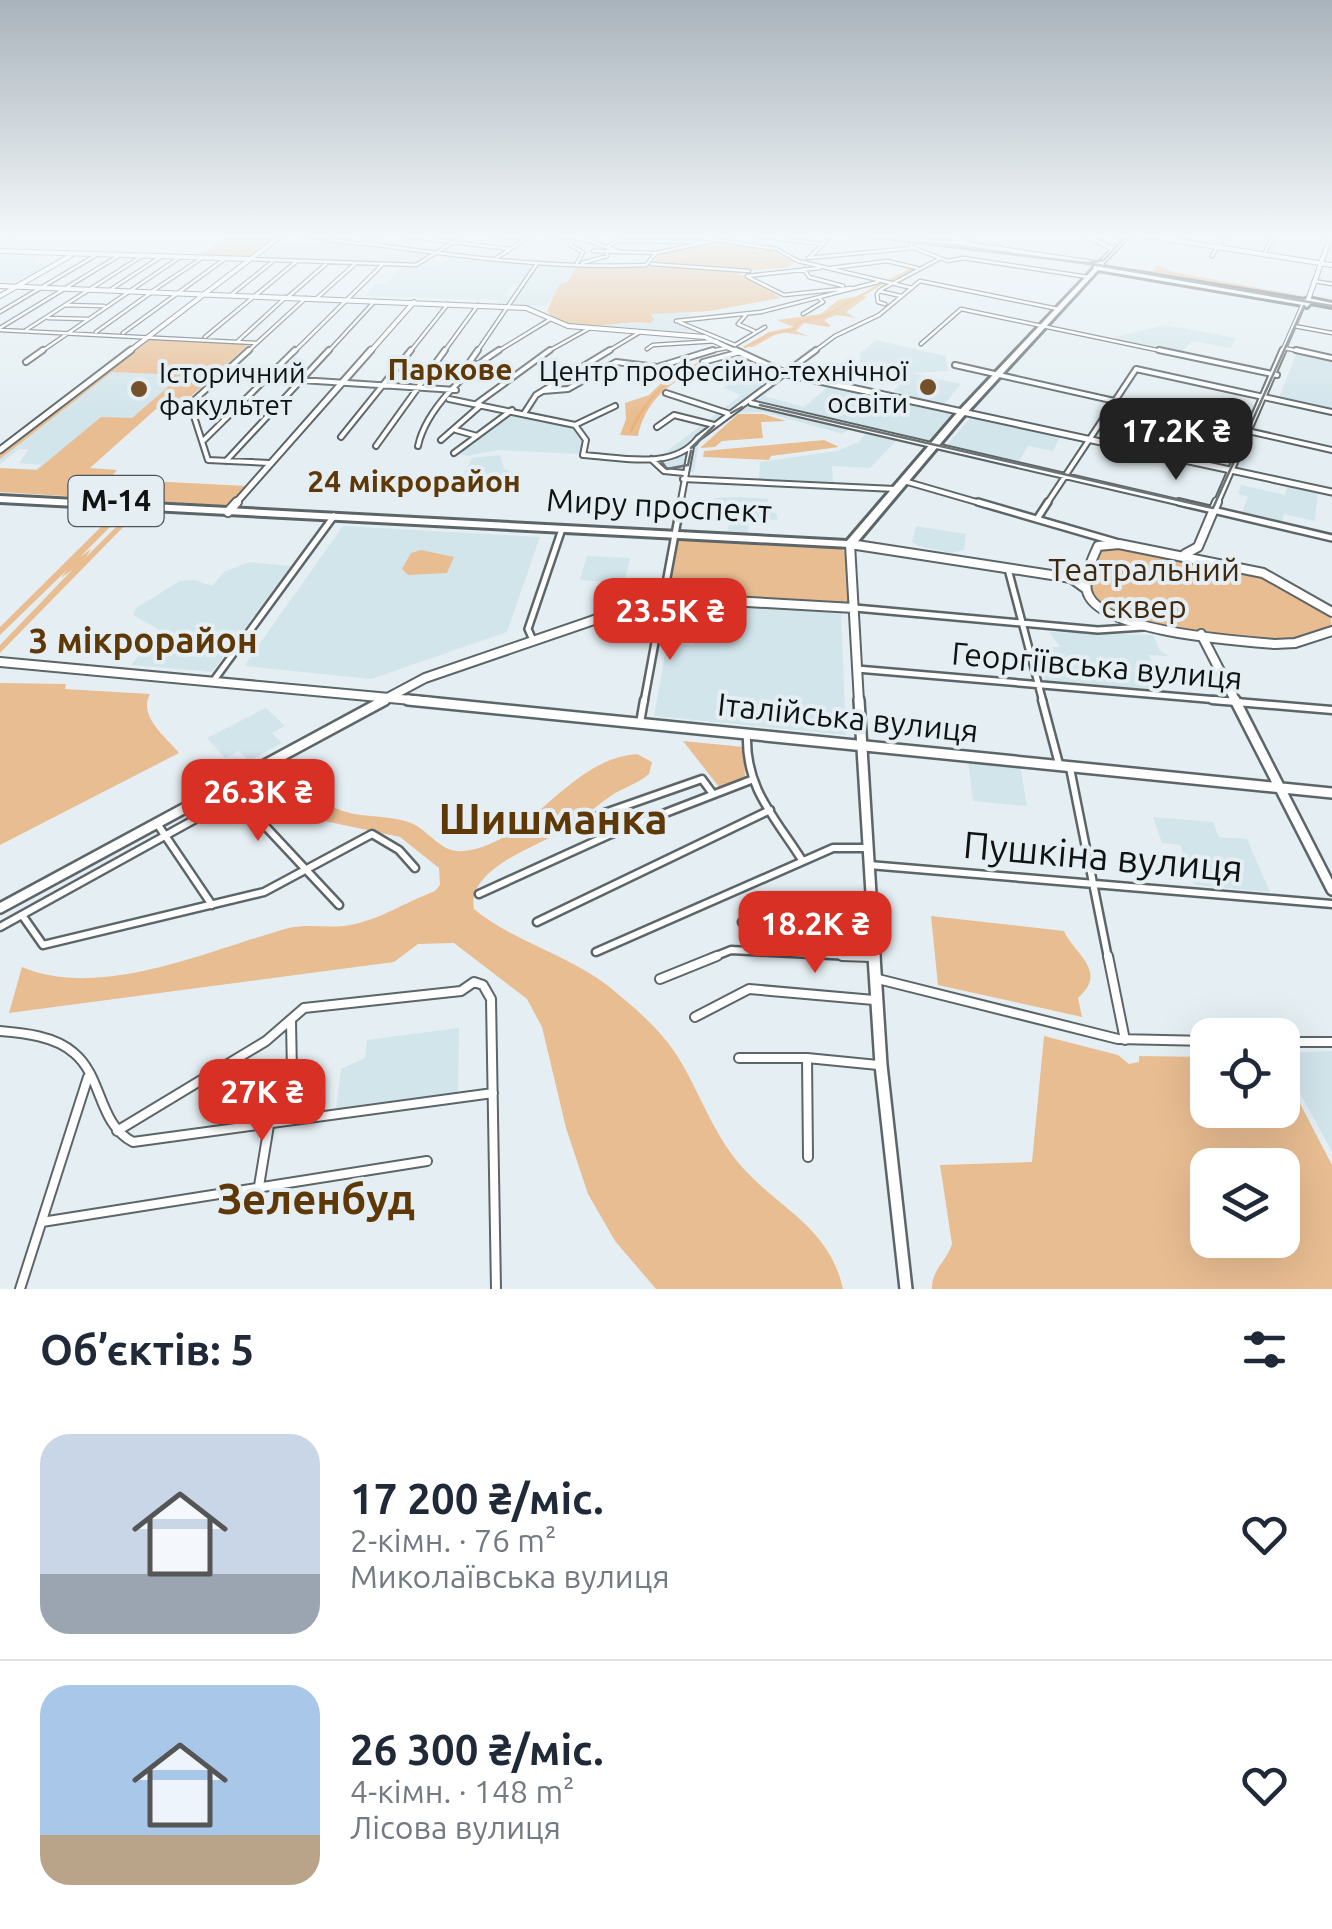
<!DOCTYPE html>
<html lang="uk">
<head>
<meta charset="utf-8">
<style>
  :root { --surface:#fff; --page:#f6f6f7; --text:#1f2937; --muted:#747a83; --line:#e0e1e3; --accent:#d93025 }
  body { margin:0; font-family:Ubuntu,sans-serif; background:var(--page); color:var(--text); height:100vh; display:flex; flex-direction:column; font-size:38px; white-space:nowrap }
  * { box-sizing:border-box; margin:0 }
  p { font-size:32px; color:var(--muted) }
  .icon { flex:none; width:55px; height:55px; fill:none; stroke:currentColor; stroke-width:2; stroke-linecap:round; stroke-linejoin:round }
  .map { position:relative; height:1289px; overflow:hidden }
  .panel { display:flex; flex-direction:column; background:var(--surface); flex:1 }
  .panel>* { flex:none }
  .controls { position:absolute; left:1190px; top:1018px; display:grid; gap:20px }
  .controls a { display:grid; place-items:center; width:110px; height:110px; border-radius:20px; background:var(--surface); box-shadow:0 10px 40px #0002; font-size:50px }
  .price { position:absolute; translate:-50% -85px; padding:0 22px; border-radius:20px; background:var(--accent); color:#fff; font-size:32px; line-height:65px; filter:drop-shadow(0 2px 5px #0008) }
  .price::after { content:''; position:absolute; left:50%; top:60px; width:30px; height:22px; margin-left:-15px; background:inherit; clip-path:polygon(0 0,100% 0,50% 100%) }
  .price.on { background:#222; color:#fff }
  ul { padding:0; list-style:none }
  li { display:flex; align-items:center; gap:30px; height:250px; padding:0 40px }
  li+li { border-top:2px solid var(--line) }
  li span { display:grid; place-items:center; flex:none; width:280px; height:200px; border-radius:30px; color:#555 }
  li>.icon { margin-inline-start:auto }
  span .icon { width:120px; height:120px; fill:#fffc; stroke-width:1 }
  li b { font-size:42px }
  h2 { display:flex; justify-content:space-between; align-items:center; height:120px; padding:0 40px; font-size:42px }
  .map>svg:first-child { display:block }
  .built { fill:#d2e5eb; fill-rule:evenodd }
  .green { fill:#e9bd92; fill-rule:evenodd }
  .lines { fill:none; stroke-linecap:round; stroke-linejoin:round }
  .stream { stroke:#eab177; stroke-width:2.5 }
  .street-far4-casing { stroke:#5c6568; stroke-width:5 }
  .street-far3-casing { stroke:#5c6568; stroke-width:8 }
  .street-far2-casing { stroke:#5c6568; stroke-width:10 }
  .street-far1-casing { stroke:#5c6568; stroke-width:11 }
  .street-casing { stroke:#5c6568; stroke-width:12 }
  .secondary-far4-casing { stroke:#5c6568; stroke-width:6 }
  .secondary-far3-casing { stroke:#5c6568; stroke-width:9 }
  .secondary-far2-casing { stroke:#5c6568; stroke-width:12 }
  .secondary-far1-casing { stroke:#5c6568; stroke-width:14 }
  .secondary-casing { stroke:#5c6568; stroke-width:16 }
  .primary-casing { stroke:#5c6568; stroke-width:8 }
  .highway-casing { stroke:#5c6568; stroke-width:6 }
  .street-far4 { stroke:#fff; stroke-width:2.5 }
  .street-far3 { stroke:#fff; stroke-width:4 }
  .street-far2 { stroke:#fff; stroke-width:5 }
  .street-far1 { stroke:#fff; stroke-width:6 }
  .street { stroke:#fff; stroke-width:8 }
  .secondary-far4 { stroke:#fff; stroke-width:4 }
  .secondary-far3 { stroke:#fff; stroke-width:5 }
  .secondary-far2 { stroke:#fff; stroke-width:8 }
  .secondary-far1 { stroke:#fff; stroke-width:9 }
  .secondary { stroke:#fff; stroke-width:11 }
  .primary { stroke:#fff; stroke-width:5 }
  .highway { fill:#fff; fill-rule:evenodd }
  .tram { stroke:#6c7274; stroke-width:2.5 }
  .poi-dot { fill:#75512b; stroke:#e5eff3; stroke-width:4 }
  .labels { text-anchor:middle; stroke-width:8; stroke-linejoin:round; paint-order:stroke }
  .far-poi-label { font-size:28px; fill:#0f1314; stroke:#e5eff3; text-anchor:end }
  .far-neighbourhood-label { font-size:30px; font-weight:bold; fill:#5e3806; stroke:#e5eff3 }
  .shield { fill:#e5eff3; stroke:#4f5557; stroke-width:2.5 }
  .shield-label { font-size:30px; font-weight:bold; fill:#0f1314 }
  .street-label { font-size:32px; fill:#0f1314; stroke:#e5eff3 }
  .park-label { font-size:32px; fill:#412910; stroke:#e5eff3 }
  .neighbourhood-label { font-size:35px; font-weight:bold; fill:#5e3806; stroke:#e5eff3 }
  .near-street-label { font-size:38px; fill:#0f1314; stroke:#e5eff3 }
  .near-neighbourhood-label { font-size:42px; font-weight:bold; fill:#5e3806; stroke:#e5eff3 }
</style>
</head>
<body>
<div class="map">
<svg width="1332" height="1289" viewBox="0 0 1332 1289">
  <rect width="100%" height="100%" fill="#e5eff3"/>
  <!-- built -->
  <path class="built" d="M333 240 430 253 415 266H437L451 256 534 265 522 284 513 283 504 296 512 297 507 305 498 304 499 300 365 296 376 284H386L403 264 261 258 277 246Z
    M0 256 40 257 30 263 51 264 20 281H0Z
    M538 265 577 266 547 306 512 305Z
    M689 312 691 318 676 322 693 329 686 332 591 326 650 323V314Z
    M1165 325 1236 338 1231 348 1192 341 1181 353 1118 341 1116 337Z
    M876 340 946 356 948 371 911 373 961 384 943 406 898 396 900 392 894 391 910 372H875L860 367V353Z
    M1297 352 1332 359V410L1279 398Z
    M112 372 158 374 170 386 132 418 37 470 0 468 36 469 41 465 19 463 29 449H19L0 464V459Z
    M782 373 957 413 927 446 896 441 870 468 832 466 833 482 759 479 760 462 837 451 859 442 866 433 849 429 843 434 763 412 737 413 699 442 694 472 666 470 658 463V458L741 395 723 388 741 375 771 381ZM788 376 829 385V386L804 407 764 396Z
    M513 412 573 425 584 441 581 454 497 450 467 456 457 453Z
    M971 417 1010 426 1060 437 1053 451 1028 446 1019 461 947 445Z
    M500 455 504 469 523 476 516 492 456 489 472 458Z
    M1241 485 1285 495 1287 485 1318 492 1315 521 1284 514 1282 523 1241 514 1248 497 1238 494Z
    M737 497 768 499V510L777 514V520L749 518 748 532 728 531 729 517 712 516 714 498Z
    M343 526 540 537 507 632 371 679 244 666Z
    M916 526 966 534 964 550 951 553 918 546 912 542Z
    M587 556 630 558 624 583 580 580Z
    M249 562 291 566 212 672 131 665 160 630 133 615 136 608 180 581 194 580 212 586 224 572Z
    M700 604 841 613 846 735 654 716 667 643 694 645Z
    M1049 632 1153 635 1160 651 1169 656 1149 655 1155 671 1127 670 1154 675 1160 690 1044 680 1040 664H1052L1047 647H1060Z
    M266 708 285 726 272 733 282 743 249 761 239 751 225 758 207 738Z
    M968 760 1020 765 1027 806 973 801Z
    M1153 817 1213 822 1219 837 1247 839 1270 892 1195 885 1180 845 1162 843Z
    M459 1028 458 1093 336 1109 341 1069 365 1058 367 1040Z
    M1332 1051V1152L1282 1060 1283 1053Z"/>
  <!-- green -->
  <path class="green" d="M230 235H281L249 259 198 257Z
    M714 242 768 249 794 262 788 268 736 271 781 298 710 311 651 314 654 320 650 323C618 319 569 338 547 311L559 285 567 282 577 266 727 269 654 262 659 253Z
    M1103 265 1152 271 1157 265 1173 272 1307 297 1306 300 1100 267Z
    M862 295 867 297 846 312 856 318 836 315 824 320 831 326 828 327 804 323 796 331 808 336 780 332 753 347H743L769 332 793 327 777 320 821 314 838 300Z
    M151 337 249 344 188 399 156 409 90 468 117 470 110 479 247 486 227 506 0 492V468L37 470 101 417 132 418 169 386 158 374 112 372 0 459V452Z
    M692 368H704C672 380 645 400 638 436L620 435 626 419 625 403 649 395 663 381Z
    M738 414H763L786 421 761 422 763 438 722 441 715 447 700 448Z
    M824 440 839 447 771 456 769 460 703 457 704 451Z
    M116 512 124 513 80 557 91 549 86 557 130 513H137L0 653V645L72 570 61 578 67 570 0 635V627Z
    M678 538 838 546 846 553 849 605 669 594Z
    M1108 545 1257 574 1330 615 1332 627 1281 641 1132 623 1095 602 1088 583 1098 550Z
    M421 550 454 557 447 573 408 575 402 569 411 553Z
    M0 683 66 684 65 689 150 694C138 716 165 736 179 753L0 845Z
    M683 741 744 747 745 779 719 787Z
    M637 754 652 762 649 774C636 785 621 788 608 798 595 807 583 818 570 827 542 845 466 867 474 909 511 940 568 955 607 985 634 1007 663 1031 681 1062 702 1098 715 1137 743 1168 782 1211 829 1227 843 1289H656L615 1241 588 1194 566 1128 542 1027 527 999 454 943 418 944 394 962 9 1013 22 967C102 1001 211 949 289 928 310 923 330 929 350 925 379 920 408 901 435 891L440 885 439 868 400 837 320 820 285 786 293 777C309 777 316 794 329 804 350 820 386 813 411 823 430 831 441 854 464 851 531 843 568 759 637 754Z
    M931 916 1064 931C1074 954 1109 971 1078 998L1082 1017 938 985Z
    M1044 1036 1118 1055 1129 1064 1139 1062V1056L1207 1057 1208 1110H1282L1283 1071 1332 1165V1289H932C931 1270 947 1261 952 1244L940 1165 1032 1162ZM1208 1165H1282V1240H1208Z"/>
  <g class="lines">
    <!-- stream -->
    <path class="stream" d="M888 281 914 268
      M745 347 768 335 794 329 798 322 827 315 883 283
      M631 431C650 389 681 368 724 354"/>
    <defs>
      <path id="street-far4" d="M300 235 330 239
        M398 235 509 249
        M489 235 522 239
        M542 235 583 239 618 251
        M683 235 776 249 798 261 912 288
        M748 235 823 244
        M848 235 960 243
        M581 236 597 235
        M331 240 362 244 380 235
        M574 240 570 245 583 252 577 263
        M622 241 704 242
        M912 241 911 247 948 261 963 258 1088 277
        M363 243C457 256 551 269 646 265L656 253 708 242
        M609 246 627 235
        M593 251 656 253
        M1264 254 1271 241
        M1212 256 1225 235
        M808 258 913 248
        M809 258 832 235
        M250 259 416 265 465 235
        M495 259 532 235
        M582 263 607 256V251
        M651 264 749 271
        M831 268 887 261 917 268
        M804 269 809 277 843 286
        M747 276 820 268
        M748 277 784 295 851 288
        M1314 281 1332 284
        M110 290 162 256
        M879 291 901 296
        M151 292 202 258
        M231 295 272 262
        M288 297 326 264
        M317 298 356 263
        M885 304 878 302 877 294 882 289 939 259
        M65 305 104 306
        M0 312 98 254
        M803 314 823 302 820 299
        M746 315 738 324 754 331
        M48 318 87 319
        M676 321 761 312 878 282
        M679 322 735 345 765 327
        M1294 326 1332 333
        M0 328 120 255
        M0 330 256 343
        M26 330 142 256
        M96 332 152 292
        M123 333 226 258
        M205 337 297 261
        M238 341 286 297
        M921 344 961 309 1171 353
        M1284 348 1308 353
        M647 349 653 345 717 341
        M39 353 180 257
        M246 353 306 298
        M293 353 383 264
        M327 353 374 302
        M409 353 448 304
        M443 353 478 305
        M476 353 536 265
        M495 353 549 320
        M545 353 590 328
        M605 353 640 332
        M700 353 726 348
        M812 353 835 336 879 315 920 281 1058 309"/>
      <path id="street-far3" d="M249 350 190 404 208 460 270 463
        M1159 350 1277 375
        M1296 350 1332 358
        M26 362 43 350
        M703 362 740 352
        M477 364 469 363 478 350
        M955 365 1332 450
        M222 375 456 390
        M543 391 568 389 616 362 657 367 713 350
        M666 393 730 414
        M449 399 575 425 586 440 583 455C619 457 674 471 698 438L816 350
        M751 403 1190 505
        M476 404 550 350
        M525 412 536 395 610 350
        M575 425 615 406
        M657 427 674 415 714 425
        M456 430 477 436
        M341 437 411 350
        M204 440 295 350
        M441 440 481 405
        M376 446 445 350
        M418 446C426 409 467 370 499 350
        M454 453 512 410
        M651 459 664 471 684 473
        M226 461 329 350
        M683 479 895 489
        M904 481 987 505
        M680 505 691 447
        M1046 505 1136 369 1332 412"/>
      <path id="street-far2" d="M978 502 1119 543
        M1179 502 1332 538
        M1037 519 1048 502
        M1008 569 1043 702
        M855 608 1098 630 1143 627
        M533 640 528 629 562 529
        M857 669 1241 702
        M214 680 334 516
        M644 702 681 502"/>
      <path id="street-far1" d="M1042 700 1059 764
        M1212 700 1332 710
        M640 723 644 700
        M747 734C745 788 774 816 802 860
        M1070 768 1108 958
        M158 825 212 905
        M611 834 599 815 702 779 713 794
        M869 865 1332 904
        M479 894 611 834 751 780
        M22 915 43 945 264 892 372 834 399 850 415 868
        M537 922 770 810
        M742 922 872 913
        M0 927 237 796 339 905
        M596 952 833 848H868
        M711 958 731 950 871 957"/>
      <path id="street" d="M842 956 871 957
        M1108 956 1125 1040
        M660 979 717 956
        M878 979 1118 1039 1208 1041
        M695 1017 749 989 874 1000
        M291 1021 292 1073
        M0 1031C24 1033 55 1036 74 1053 103 1077 98 1124 133 1142L493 1093
        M1282 1042H1332
        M739 1058H807L878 1065
        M807 1058 808 1157
        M117 1131 266 1041 304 1008 461 991 474 982 483 985 491 999 496 1289
        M259 1186 269 1125
        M42 1222 427 1161
        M20 1289 88 1077"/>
      <path id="secondary-far4" d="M1084 235 1111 248
        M1140 235 1332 265
        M0 240 10 235
        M960 243 1102 264
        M960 243 973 235
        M0 251 250 259
        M0 286 526 308 568 326 705 337 740 353
        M0 296 70 256
        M1308 300 1331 235
        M127 353 282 235
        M369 353 414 302
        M1282 353 1304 303"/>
      <path id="secondary-far3" d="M735 350 787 374 1332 492
        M0 450 131 350
        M234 505 371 350
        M1216 505 1283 350"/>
      <path id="secondary-far2" d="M228 512 237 502
        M1185 554 1198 547 1217 502
        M1332 612 1263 573 1119 544 1098 546C1092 560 1084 574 1087 591 1096 631 1237 641 1275 644L1295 643 1332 631
        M1201 634 1236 702
        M0 662 433 702
        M380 702 425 678 661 597 854 608
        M859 702 850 544 1071 578 1085 588"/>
      <path id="secondary-far1" d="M408 700 1332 793
        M859 700 875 958
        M1235 700 1332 890
        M0 908 385 700"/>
      <path id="secondary" d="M874 956 881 1065 906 1289"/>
      <path id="primary" d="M1096 268 1128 235"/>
      <path id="highway" d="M1096 266 1304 300 1308 298 1332 303V307L1311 303 1307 307 1303 305 1098 270 962 418 854 546 850 547 0 502V496L847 541 956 414Z"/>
    </defs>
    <!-- street-far4 casing -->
    <use href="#street-far4" class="street-far4-casing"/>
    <!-- street-far3 casing -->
    <use href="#street-far3" class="street-far3-casing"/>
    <!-- street-far2 casing -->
    <use href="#street-far2" class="street-far2-casing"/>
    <!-- street-far1 casing -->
    <use href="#street-far1" class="street-far1-casing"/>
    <!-- street casing -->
    <use href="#street" class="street-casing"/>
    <!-- secondary-far4 casing -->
    <use href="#secondary-far4" class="secondary-far4-casing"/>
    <!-- secondary-far3 casing -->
    <use href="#secondary-far3" class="secondary-far3-casing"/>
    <!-- secondary-far2 casing -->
    <use href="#secondary-far2" class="secondary-far2-casing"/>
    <!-- secondary-far1 casing -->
    <use href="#secondary-far1" class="secondary-far1-casing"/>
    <!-- secondary casing -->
    <use href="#secondary" class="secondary-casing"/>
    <!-- primary casing -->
    <use href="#primary" class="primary-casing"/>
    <!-- highway casing -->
    <use href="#highway" class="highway-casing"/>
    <!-- street-far4 -->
    <use href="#street-far4" class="street-far4"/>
    <!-- street-far3 -->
    <use href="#street-far3" class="street-far3"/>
    <!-- street-far2 -->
    <use href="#street-far2" class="street-far2"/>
    <!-- street-far1 -->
    <use href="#street-far1" class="street-far1"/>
    <!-- street -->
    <use href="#street" class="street"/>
    <!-- secondary-far4 -->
    <use href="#secondary-far4" class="secondary-far4"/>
    <!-- secondary-far3 -->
    <use href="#secondary-far3" class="secondary-far3"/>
    <!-- secondary-far2 -->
    <use href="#secondary-far2" class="secondary-far2"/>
    <!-- secondary-far1 -->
    <use href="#secondary-far1" class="secondary-far1"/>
    <!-- secondary -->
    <use href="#secondary" class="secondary"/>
    <!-- primary -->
    <use href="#primary" class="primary"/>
    <!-- highway -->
    <use href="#highway" class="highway"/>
    <!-- tram -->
    <path class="tram" d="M850 235 1086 263 1332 306
      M1089 263 1104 260 1127 235
      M760 405 1213 508 1304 306
      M731 413 742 407
      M691 448 714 426
      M661 461 667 469 688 465 691 451"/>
  </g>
  <!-- sky -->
  <linearGradient id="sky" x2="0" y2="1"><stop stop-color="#a9b3bb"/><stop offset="0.57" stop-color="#f3f8fa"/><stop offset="1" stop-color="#f3f8fa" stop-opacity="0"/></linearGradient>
  <rect width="1332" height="415" fill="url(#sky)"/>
  <!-- markers -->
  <g class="poi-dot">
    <circle cx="928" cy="387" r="10"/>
    <circle cx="139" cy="389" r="10"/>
  </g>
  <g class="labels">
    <!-- far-poi labels -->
    <g class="far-poi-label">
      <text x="908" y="381">Центр професійно-технічної<tspan x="908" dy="32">освіти</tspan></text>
      <text x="159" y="383" text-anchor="start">Історичний<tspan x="159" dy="32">факультет</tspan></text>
    </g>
    <!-- far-neighbourhood labels -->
    <g class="far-neighbourhood-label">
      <text x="450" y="380">Паркове</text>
      <text x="414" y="492">24 мікрорайон</text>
    </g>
    <!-- shield labels -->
    <rect class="shield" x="68.5" y="476" width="95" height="50" rx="8"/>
    <g class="shield-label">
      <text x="116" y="511">М-14</text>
    </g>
    <!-- street labels -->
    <g class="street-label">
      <text transform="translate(659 506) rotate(3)" y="11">Миру проспект</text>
      <text transform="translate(1097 666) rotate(5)" y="11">Георгіївська вулиця</text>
      <text transform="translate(848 718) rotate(6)" y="11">Італійська вулиця</text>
    </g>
    <!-- park labels -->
    <g class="park-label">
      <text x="1144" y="581">Театральний<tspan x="1144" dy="37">сквер</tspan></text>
    </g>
    <!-- neighbourhood labels -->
    <g class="neighbourhood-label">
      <text x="143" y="653">3 мікрорайон</text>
    </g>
    <!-- near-street labels -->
    <g class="near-street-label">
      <text transform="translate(1103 857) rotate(5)" y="13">Пушкіна вулиця</text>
    </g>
    <!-- near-neighbourhood labels -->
    <g class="near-neighbourhood-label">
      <text x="553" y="834">Шишманка</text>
      <text x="316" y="1214">Зеленбуд</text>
    </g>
  </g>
</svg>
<div class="controls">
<a><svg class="icon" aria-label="locate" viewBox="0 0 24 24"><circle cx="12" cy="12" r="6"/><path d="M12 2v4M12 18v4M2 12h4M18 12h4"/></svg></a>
<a><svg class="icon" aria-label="layers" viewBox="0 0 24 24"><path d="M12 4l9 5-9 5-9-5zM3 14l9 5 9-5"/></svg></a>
</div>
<b class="price on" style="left:1176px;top:483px">17.2K ₴</b>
<b class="price" style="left:670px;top:663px">23.5K ₴</b>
<b class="price" style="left:258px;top:844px">26.3K ₴</b>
<b class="price" style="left:815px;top:976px">18.2K ₴</b>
<b class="price" style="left:262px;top:1144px">27K ₴</b>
</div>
<section class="panel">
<h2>Об’єктів: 5<svg class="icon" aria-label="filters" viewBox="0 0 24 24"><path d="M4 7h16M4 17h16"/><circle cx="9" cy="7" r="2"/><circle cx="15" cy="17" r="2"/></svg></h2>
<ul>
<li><span style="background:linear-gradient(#c9d6e8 70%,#9aa5b1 0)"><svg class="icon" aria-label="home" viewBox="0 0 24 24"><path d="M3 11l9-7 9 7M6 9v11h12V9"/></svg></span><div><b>17 200 ₴/міс.</b><p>2-кімн. · 76 m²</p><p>Миколаївська вулиця</p></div><svg class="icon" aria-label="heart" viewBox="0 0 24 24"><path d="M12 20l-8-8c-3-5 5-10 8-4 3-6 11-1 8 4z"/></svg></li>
<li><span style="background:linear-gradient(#a9c7e8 75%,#b9a48a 0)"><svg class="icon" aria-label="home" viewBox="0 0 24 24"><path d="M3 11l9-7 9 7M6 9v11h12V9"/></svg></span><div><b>26 300 ₴/міс.</b><p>4-кімн. · 148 m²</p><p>Лісова вулиця</p></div><svg class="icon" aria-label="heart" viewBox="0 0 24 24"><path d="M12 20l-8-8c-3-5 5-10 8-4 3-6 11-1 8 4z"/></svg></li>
</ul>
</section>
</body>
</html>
